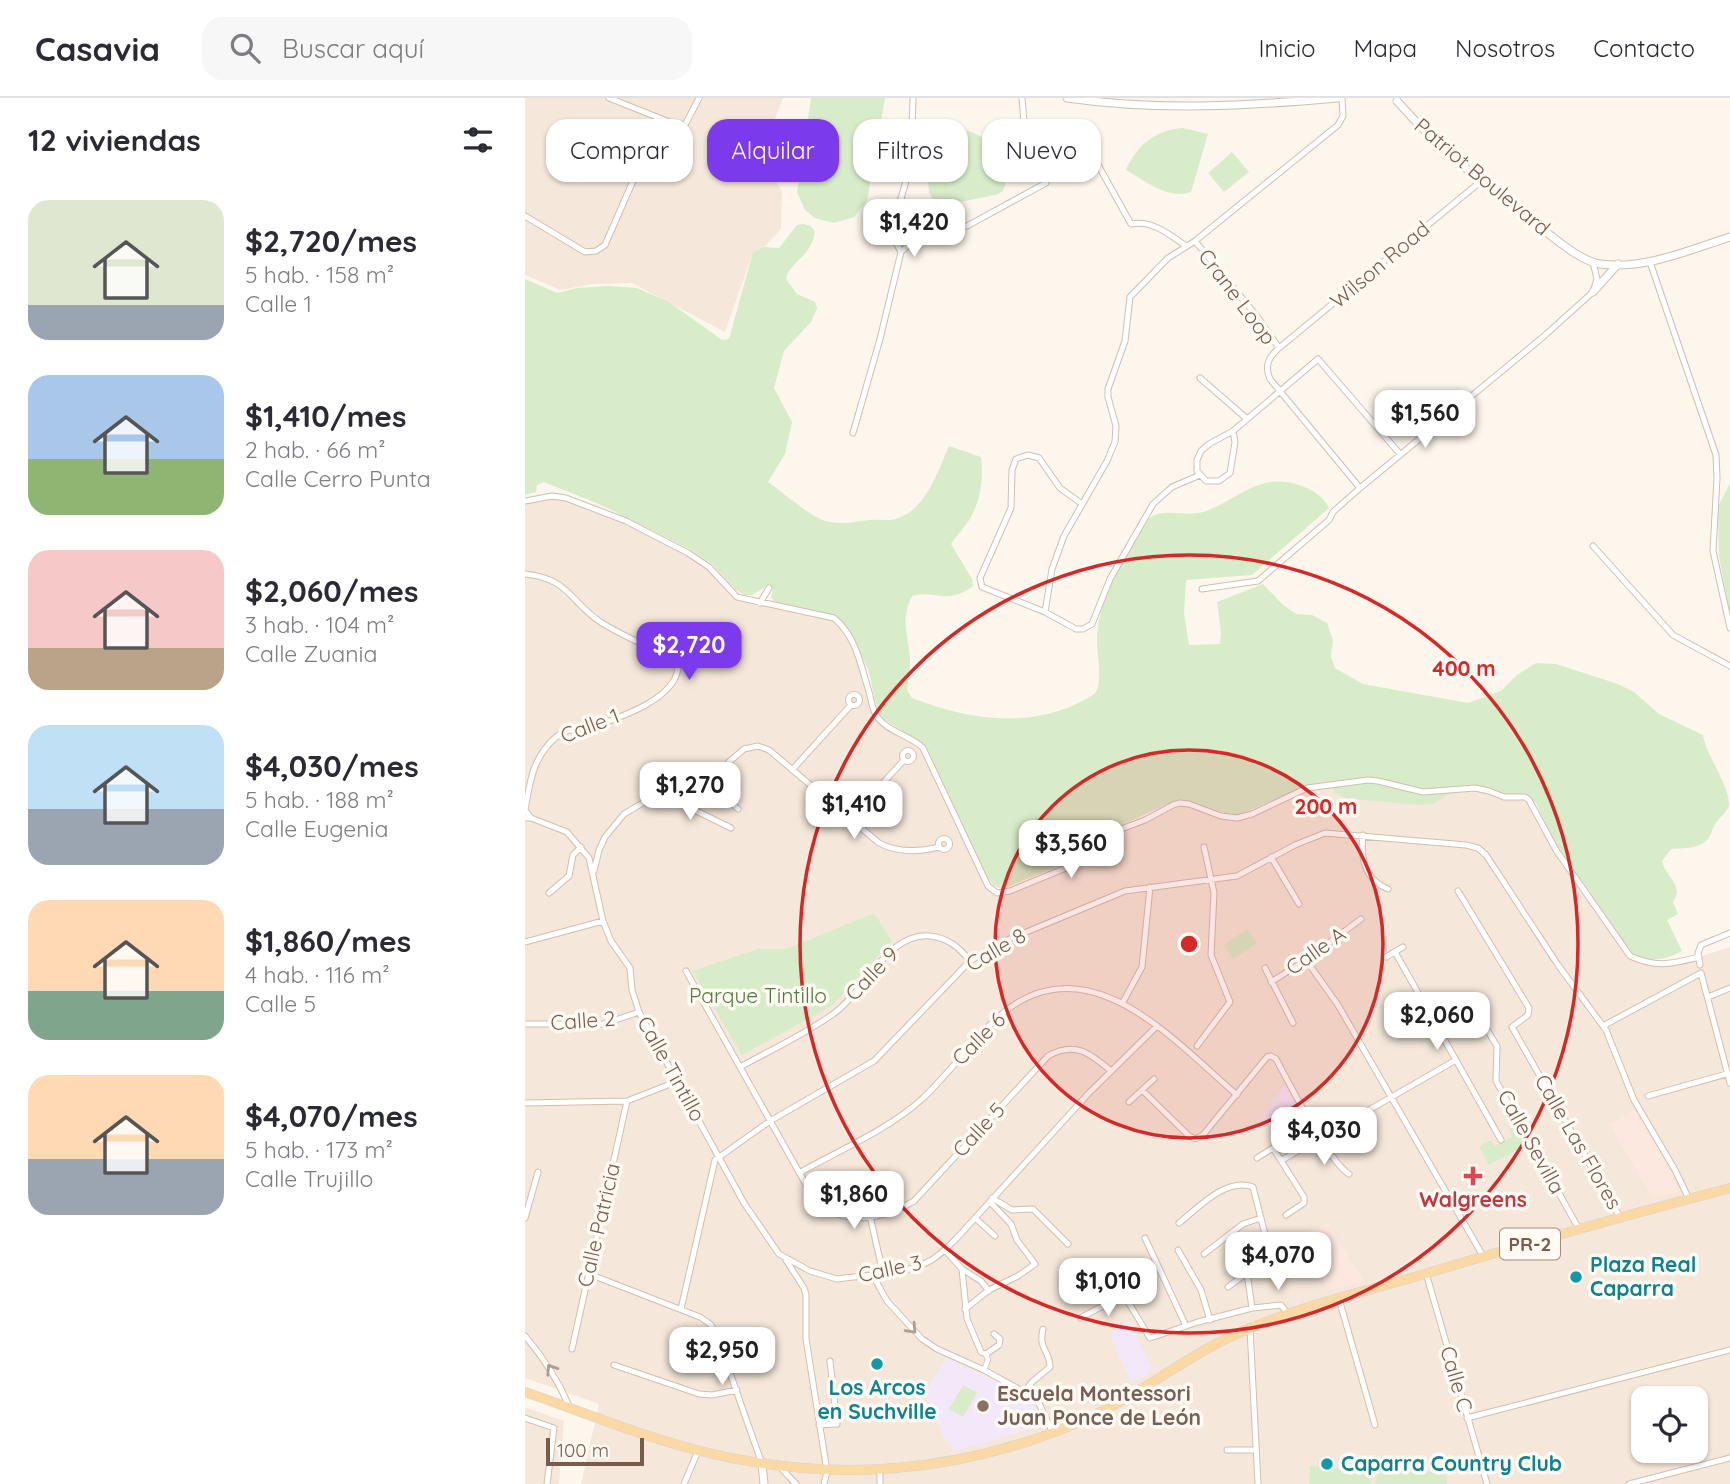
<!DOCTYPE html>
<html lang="es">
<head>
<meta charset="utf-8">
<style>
  :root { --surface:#fff; --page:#f7f7f7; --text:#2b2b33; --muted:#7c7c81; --line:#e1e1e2; --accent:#7c3aed }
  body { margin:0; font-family:Quicksand,sans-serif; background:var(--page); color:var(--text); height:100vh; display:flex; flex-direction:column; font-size:26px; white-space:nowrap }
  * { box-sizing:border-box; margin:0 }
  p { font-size:23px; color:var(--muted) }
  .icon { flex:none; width:38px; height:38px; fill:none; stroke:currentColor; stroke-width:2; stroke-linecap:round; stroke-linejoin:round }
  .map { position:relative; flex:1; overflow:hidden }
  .details { display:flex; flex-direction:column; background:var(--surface); width:525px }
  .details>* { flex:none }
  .banner { position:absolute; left:21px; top:21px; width:665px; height:63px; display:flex; gap:14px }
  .tools { position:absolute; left:1106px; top:1288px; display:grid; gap:14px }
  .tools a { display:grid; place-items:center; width:77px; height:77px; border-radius:14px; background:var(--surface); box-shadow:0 2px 5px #0004; font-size:35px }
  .scale { position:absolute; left:21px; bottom:18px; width:98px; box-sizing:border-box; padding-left:7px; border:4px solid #7a5c4d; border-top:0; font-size:19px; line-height:24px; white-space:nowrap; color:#7a5c4d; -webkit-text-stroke:5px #fffaf3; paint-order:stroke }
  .price { position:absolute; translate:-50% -60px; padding:0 16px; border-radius:14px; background:#fff; color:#222; font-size:23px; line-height:46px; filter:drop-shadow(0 2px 4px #0008) }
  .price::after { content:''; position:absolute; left:50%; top:42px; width:21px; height:16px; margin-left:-10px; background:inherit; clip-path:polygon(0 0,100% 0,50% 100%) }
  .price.current { background:var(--accent); color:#fff }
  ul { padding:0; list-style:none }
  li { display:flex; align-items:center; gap:21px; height:175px; padding:0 28px }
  li span { display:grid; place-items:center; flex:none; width:196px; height:140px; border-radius:21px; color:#555 }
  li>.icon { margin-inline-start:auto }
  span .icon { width:84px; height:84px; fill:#fffc; stroke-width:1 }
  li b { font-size:30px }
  h2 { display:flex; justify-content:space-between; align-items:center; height:84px; padding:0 28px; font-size:30px }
  .tag { padding:0 24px; border-radius:21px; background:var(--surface); box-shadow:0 2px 5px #0004; font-size:24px; line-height:63px }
  .tag.current { background:var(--accent); color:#fff }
  header { display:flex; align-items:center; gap:42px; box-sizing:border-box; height:98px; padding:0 35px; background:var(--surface); border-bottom:2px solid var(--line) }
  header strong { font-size:33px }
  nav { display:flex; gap:38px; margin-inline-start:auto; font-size:24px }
  .search { width:490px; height:63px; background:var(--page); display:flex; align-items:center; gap:18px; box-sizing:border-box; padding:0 24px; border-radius:21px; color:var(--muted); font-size:26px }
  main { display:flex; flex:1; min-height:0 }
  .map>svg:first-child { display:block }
  .residential { fill:#f5e8da; fill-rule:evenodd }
  .commercial { fill:#fde8e0 }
  .education { fill:#f3e8fa }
  .green { fill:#d8ecc9 }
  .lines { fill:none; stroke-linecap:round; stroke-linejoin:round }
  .pedestrian-casing { stroke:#d1beb0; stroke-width:6 }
  .minor-casing { stroke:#d1beb0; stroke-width:7 }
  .tertiary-casing { stroke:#d1beb0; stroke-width:9 }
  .primary-casing { stroke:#dad1cd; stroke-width:10 }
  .pedestrian { stroke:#fff; stroke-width:4.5 }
  .minor { stroke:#fff; stroke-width:5 }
  .tertiary { stroke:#fff; stroke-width:7 }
  .primary { stroke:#fbd9a5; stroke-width:9 }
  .oneway { stroke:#af9d94 }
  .ring { fill:none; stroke:#d62828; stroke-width:3.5 }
  .health-dot { fill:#e0444e; stroke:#fffaf3; stroke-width:2.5 }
  .culture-dot { fill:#0f9aa8; stroke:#fffaf3; stroke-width:2.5 }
  .education-dot { fill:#8d6e63; stroke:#fffaf3; stroke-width:2.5 }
  .labels { text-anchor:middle; stroke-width:7; stroke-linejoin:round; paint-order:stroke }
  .shield { fill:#fffaf3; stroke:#a28b7f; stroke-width:2 }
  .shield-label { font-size:19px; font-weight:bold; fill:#7a5c4d }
  .street-label { font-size:21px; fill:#7a5c4d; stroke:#fffaf3 }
  .park-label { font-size:21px; fill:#537a41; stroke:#fffaf3 }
  .health-label { font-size:21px; font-weight:bold; fill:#be3a42; stroke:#fffaf3 }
  .culture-label { font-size:21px; font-weight:bold; fill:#0d838f; stroke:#fffaf3; text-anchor:start }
  .education-label { font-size:21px; font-weight:bold; fill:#785e54; stroke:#fffaf3; text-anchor:start }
  .centre { fill:#d62828; stroke:#fffaf3; stroke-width:3.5 }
  .ring-label { font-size:21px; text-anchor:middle; font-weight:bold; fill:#d62828; stroke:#fffaf3; stroke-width:7; stroke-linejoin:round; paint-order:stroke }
</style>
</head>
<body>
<header>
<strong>Casavia</strong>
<div class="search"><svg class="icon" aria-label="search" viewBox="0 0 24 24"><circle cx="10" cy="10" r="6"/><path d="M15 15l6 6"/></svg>Buscar aquí</div>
<nav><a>Inicio</a><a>Mapa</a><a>Nosotros</a><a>Contacto</a></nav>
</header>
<main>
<section class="details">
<h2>12 viviendas<svg class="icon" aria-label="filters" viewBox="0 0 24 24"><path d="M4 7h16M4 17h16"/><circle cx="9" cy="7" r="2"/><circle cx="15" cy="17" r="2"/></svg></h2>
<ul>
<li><span style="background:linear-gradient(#dfe7d0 75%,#9aa5b1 0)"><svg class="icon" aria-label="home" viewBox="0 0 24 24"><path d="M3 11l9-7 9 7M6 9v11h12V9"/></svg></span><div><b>$2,720/mes</b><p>5 hab. · 158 m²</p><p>Calle 1</p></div></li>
<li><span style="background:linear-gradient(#a9c7e8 60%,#8fb573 0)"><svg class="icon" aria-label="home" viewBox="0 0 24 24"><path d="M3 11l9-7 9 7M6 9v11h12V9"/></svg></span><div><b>$1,410/mes</b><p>2 hab. · 66 m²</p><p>Calle Cerro Punta</p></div></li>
<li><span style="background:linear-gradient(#f6c9c9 70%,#b9a48a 0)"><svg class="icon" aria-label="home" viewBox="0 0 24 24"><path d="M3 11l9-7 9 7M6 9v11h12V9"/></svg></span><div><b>$2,060/mes</b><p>3 hab. · 104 m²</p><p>Calle Zuania</p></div></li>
<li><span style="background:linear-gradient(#bfe0f5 60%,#9aa5b1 0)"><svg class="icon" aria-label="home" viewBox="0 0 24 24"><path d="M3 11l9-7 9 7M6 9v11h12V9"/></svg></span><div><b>$4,030/mes</b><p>5 hab. · 188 m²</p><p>Calle Eugenia</p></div></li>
<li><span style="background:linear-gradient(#ffd9b3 65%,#7fa58c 0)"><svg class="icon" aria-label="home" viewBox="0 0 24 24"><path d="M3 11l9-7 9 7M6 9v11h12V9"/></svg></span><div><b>$1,860/mes</b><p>4 hab. · 116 m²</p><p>Calle 5</p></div></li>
<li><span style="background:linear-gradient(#ffd9b3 60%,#9aa5b1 0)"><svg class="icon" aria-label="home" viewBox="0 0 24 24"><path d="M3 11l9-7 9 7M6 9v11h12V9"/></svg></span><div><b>$4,070/mes</b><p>5 hab. · 173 m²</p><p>Calle Trujillo</p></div></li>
</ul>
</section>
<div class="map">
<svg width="1205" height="1386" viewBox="0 0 1205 1386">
  <rect width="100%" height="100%" fill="#fdf6ec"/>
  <!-- residential -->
  <path class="residential" d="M0 0H258L234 61 245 71 257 94 256 131 239 149 228 154 200 234 107 185 69 186 35 192 0 177Z
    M27 398 101 423 184 469 212 499 309 520 320 529 333 557 350 616 362 629 398 650 463 788 472 795 485 793 548 767 581 740 655 705 712 720 790 688 950 690 1000 699 1031 752 1105 858 1139 867 1174 859 1205 849V1386H56L74 1306 0 1280V403ZM1118 1300H1171V1353H1118Z
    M0 1309 39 1323 34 1386H0Z"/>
  <!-- commercial -->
  <path class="commercial" d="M1109 1012 1149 1079 1154 1093 1128 1100 1084 1026Z
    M803 1126 839 1183 805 1192 770 1137Z"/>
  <!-- education -->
  <path class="education" d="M760 987 781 1024 751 1041 737 1018Z
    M605 1223 628 1273 606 1285 585 1236Z
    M421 1260 497 1295 513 1312 520 1327 429 1353 418 1338 398 1290 404 1288Z"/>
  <!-- green -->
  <path class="green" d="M286 0H360L342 103 329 119 309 125 290 120 280 112 272 94Z
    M420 30C454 33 462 37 475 67 480 77 482 83 478 93L471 97 424 106 408 101 404 95 399 33Z
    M658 30 683 36 666 94C644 102 620 83 601 72 612 47 630 32 658 30Z
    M707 54 724 74 699 94 683 75Z
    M278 126 286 128 290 134C285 161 264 164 261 181L272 196 290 204 292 210 286 224 259 253 249 290 267 324 260 356 243 384C258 394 285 419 301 423 315 427 330 424 344 422 353 421 363 423 371 421 401 412 413 373 424 348L456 359C459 383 455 408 440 428 435 435 430 439 426 446L447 481 448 488C422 508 410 491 387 498 374 524 385 540 385 564 385 573 383 583 382 592L387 600C438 620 496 630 547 608 554 604 564 601 570 595 578 587 572 555 572 543 572 528 576 511 581 497 587 483 616 427 626 419 638 410 662 419 678 414 701 407 721 388 745 384 766 381 795 391 804 410L727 477 661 482 659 515 664 547 695 546 696 535 692 504 738 486 758 507 771 516 787 517 802 525 808 542 806 559 810 570 838 586 943 605 976 593 992 577 1011 565 1031 566 1093 586 1109 594 1134 616 1178 637C1181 658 1205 687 1204 708 1201 715 1194 720 1190 726 1187 731 1186 737 1183 741 1174 751 1158 750 1146 751L1137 763C1140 779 1160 787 1148 804L1153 816 1142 822 1157 853C1138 863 1123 865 1104 853L1026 738 1011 705 1005 700 977 699 948 692 928 694 908 706 892 707 820 700 808 693 805 684 783 687 711 718 655 703 647 704 590 730 548 763 484 788 474 790 468 787 458 773 401 648 357 620 353 614 343 571 326 537 306 521 252 507 246 499 248 491 242 488 227 497H219L210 491 187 466 164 451 74 406 19 384 12 387 11 394 0 397V181L32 195 52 190 83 188 112 190 144 204 197 242 204 241 228 154 239 149 254 150 272 127Z
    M1205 386V516L1194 458 1193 408Z
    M349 815 367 843 307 908 217 957 167 873 233 851H262Z
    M722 831 732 845 708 861 699 847Z
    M994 1025 1005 1045 964 1067 954 1048 966 1042 970 1048 987 1039 984 1031Z
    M438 1287 452 1295 438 1319 424 1311Z
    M785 1368 847 1373 846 1386H784Z
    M854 1368 903 1373 922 1378V1386H850Z"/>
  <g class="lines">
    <defs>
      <path id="pedestrian" d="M459 1272 463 1262 461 1256"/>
      <path id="minor" d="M84 0 152 27H160L174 0
        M522 69 556 55 567 56 606 126C627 122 644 136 661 148
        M376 99 383 119 398 134
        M0 118 60 154 71 153 80 147 135 21
        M670 143 734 221 754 250C744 259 739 267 745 281L835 390
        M376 154 366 135 386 66 388 0
        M1125 164 1191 357 1192 380 1188 453 1205 530
        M754 250 955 84
        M675 280 721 320
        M708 333 710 344 705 375 694 383H681L672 373V362L676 353 684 346 708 333 793 261 875 356
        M328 335 355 241 376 154 398 134 442 128 521 85 522 69 499 24 497 0
        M0 403 27 398 41 400 101 423 163 455 184 469 212 499 309 520C331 538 336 568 344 594 346 601 347 609 350 615 360 634 384 636 398 650L463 788 472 795 485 793 548 767 594 732 620 722 648 707 655 705 664 706 696 718 712 720 727 716 782 690 843 682 853 683 898 694 950 690 964 693 979 699H1000L1004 702 1031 752 1105 858C1132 870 1146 866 1174 859
        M557 406 535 390 514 360 503 357 491 361 487 372 486 410 455 480 457 489 520 514 551 531H558L567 526 585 481 628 406 647 389 675 377
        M1068 448 1148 537 1205 568
        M0 476C46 481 44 504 77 525 98 538 123 548 145 560L153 570C150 600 99 618 73 627 59 631 43 629 31 639 8 659 5 683 0 712L6 720
        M677 491 733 483 804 422 808 414 835 390 1018 239 1068 194 1072 181 1068 164
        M235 505 244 490
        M520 514 527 471 539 438 582 363 590 344 591 328 583 299V291L600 243 605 199 643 160 670 143 813 27 818 18 817 0
        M323.5 602a5.5 5.5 0 1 1 11 0a5.5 5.5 0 1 1-11 0Z
        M377.5 658a5.5 5.5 0 1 1 11 0a5.5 5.5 0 1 1-11 0Z
        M267 672 326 607
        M177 679 213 711
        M135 695 206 730
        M0 720H6L42 734 64 760 78 823 86 843 105 870 107 892 114 914 219 1105 254 1156 285 1173 312 1181C338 1177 377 1177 401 1165 412 1160 422 1150 431 1141L563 996 632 928
        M324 722 379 662
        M838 737C835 760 840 782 863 791
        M413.5 746a5.5 5.5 0 1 1 11 0a5.5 5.5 0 1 1-11 0Z
        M746 759 774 806
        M69 773 74 752 80 739 99 716 145 689 162 688 197 670 219 651 233 648 244 652 354 745C373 755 394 754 414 749
        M933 793 1004 910 1003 917 987 929 1096 1121
        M24 795 44 778 48 757 56 749
        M0 844 78 823
        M870 854 976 1042
        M861 859 878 849
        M781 862 813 907 958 1158
        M1175 867 1173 855 1176 847 1205 835
        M740 870 768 925
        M161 873 288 1099C316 1130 356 1122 389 1103L523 958C550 943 565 955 586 973
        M746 884 781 862 836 821
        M1183 899 1205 890
        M598 904 617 869 625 789
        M953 917 972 948 971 983 1054 1131
        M0 926H79L114 914
        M1078 928 1176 875 1205 985
        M672 948 705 904 686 857 689 795 679 749
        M215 969C246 952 279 937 308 916 339 895 362 834 405 838 423 840 434 849 445 863
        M617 992 664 1038 671 1041 678 1037 742 959 746 958 751 961C764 985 804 1064 824 1076
        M1123 998 1205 975
        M604 1004 629 981
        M0 1005 102 1003 153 983
        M732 1060 748 1050 779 1099V1105L761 1117
        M757 1062 931 962
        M274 1075C313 1053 366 1030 397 1001 424 976 446 944 473 919 561 841 647 941 712 997
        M467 1100 487 1112 508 1111 543 1146
        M345 1118 358 1175
        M0 1120 13 1074
        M450 1120 470 1138
        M654 1125C673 1110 701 1079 728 1089L747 1164 722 1175 727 1210
        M620 1140 661 1228
        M420 1152 437 1171 442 1221 456 1254 461 1256 474 1247 475 1241 469 1236
        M653 1152 676 1192 685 1222
        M679 1156 718 1126 736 1120
        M261 1162 279 1190 281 1197V1241L302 1373 299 1386
        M437 1171 456 1183 464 1193
        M580 1175 599 1197 625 1240 673 1224 727 1210 756 1207 763 1216
        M901 1175 962 1386
        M64 1176 175 1219 185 1226 191 1235 237 1366
        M347 1176 362 1203 397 1241 412 1251 459 1272 512 1301 528 1335
        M703 1189 722 1175
        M814 1201 850 1327
        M156 1211 190 1062 245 1023 349 963 445 863 475 845 600 793 712 778 770 747 800 735 941 747 953 750 961 757 1033 867 1081 932 1109 1002 1150 1072 1164 1101
        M440 1211 464 1192 493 1178 510 1166 492 1142 486 1126 465 1104
        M555 1220 599 1197
        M725 1230 733 1386
        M0 1238C19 1260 33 1282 45 1310
        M47 1251 102 1003
        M89 1267 174 1296 187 1297 212 1292
        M500 1293 507 1284 525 1269C525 1252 513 1252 518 1231
        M0 1320 29 1330 22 1386
        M942 1320 1205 1252
        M294 1327 312 1326 305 1263
        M702 1352H731
        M254 1368 271 1386
        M355 1373V1386
        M159 1386 173 1353
        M1104 1386 1205 1360"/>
      <path id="tertiary" d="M542 0C633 13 722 8 813 0
        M872 3C913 50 962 89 1012 127 1028 139 1055 163 1075 166 1119 172 1164 152 1205 139
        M1068 194 1093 166
        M237 1366 239 1386"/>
      <path id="primary" d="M0 1294C58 1314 116 1338 175 1353 306 1386 438 1376 561 1321 619 1295 668 1252 728 1229 779 1208 833 1195 886 1180 992 1148 1098 1118 1205 1090"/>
    </defs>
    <!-- pedestrian casing -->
    <use href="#pedestrian" class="pedestrian-casing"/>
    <!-- minor casing -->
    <use href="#minor" class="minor-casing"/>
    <!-- tertiary casing -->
    <use href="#tertiary" class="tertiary-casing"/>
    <!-- primary casing -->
    <use href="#primary" class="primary-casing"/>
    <!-- pedestrian -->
    <use href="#pedestrian" class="pedestrian"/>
    <!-- minor -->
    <use href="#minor" class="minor"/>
    <!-- tertiary -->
    <use href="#tertiary" class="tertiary"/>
    <!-- primary -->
    <use href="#primary" class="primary"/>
  </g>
  <!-- one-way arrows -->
  <defs><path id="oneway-chevron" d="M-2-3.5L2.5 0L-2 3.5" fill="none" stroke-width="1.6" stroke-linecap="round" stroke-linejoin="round" transform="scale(1.75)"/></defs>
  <g class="oneway">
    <use href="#oneway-chevron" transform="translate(387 1231) rotate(47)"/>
    <use href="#oneway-chevron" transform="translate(26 1271) rotate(-123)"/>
  </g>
  <!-- distance rings -->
  <circle cx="664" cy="846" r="194" fill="#d62828" fill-opacity=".12"/>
  <g class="ring">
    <circle cx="664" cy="846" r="194"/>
    <circle cx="664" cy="846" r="389"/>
  </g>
  <!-- markers -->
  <path class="health-dot" d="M944.5 1067.5h7v7h7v7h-7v7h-7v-7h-7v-7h7z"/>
  <g class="culture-dot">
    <circle cx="1051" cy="1179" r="7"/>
    <circle cx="352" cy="1266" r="7"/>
    <circle cx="802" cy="1366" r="7"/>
  </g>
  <circle class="education-dot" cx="458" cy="1308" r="7"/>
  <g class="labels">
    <!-- shield labels -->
    <rect class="shield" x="975" y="1130.5" width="60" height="31" rx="5"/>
    <g class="shield-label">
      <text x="1005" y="1153">PR-2</text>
    </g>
    <!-- street labels -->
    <g class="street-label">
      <text transform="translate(957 79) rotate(40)" y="7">Patriot Boulevard</text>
      <text transform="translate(855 167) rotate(-40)" y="7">Wilson Road</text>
      <text transform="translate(712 199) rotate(53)" y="7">Crane Loop</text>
      <text transform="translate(65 628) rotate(-21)" y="7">Calle 1</text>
      <text transform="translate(471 852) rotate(-30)" y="7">Calle 8</text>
      <text transform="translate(791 853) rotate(-35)" y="7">Calle A</text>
      <text transform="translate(347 876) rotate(-46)" y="7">Calle 9</text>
      <text transform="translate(58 923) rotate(-4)" y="7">Calle 2</text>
      <text transform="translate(454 941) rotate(-45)" y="7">Calle 6</text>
      <text transform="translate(146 971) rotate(61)" y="7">Calle Tintillo</text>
      <text transform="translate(454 1032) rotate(-47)" y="7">Calle 5</text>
      <text transform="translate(1006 1044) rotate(61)" y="7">Calle Sevilla</text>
      <text transform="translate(1053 1044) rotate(60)" y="7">Calle Las Flores</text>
      <text transform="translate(74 1127) rotate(-77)" y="7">Calle Patricia</text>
      <text transform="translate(365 1171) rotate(-12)" y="7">Calle 3</text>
      <text transform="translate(931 1281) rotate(74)" y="7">Calle C</text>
    </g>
    <!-- park labels -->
    <g class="park-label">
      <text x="233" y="905">Parque Tintillo</text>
    </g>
    <!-- health labels -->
    <g class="health-label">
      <text x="948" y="1109">Walgreens</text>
    </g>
    <!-- culture labels -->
    <g class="culture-label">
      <text x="1065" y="1174">Plaza Real<tspan x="1065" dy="24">Caparra</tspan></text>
      <text x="352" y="1297" text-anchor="middle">Los Arcos<tspan x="352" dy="24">en Suchville</tspan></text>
      <text x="816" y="1373">Caparra Country Club</text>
    </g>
    <!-- education labels -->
    <g class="education-label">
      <text x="472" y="1303">Escuela Montessori<tspan x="472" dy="24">Juan Ponce de León</tspan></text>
    </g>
  </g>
  <circle cx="664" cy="846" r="10" class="centre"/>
  <g class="ring-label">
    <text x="939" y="578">400 m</text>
    <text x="801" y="716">200 m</text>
  </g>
</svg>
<div class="tools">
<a><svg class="icon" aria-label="locate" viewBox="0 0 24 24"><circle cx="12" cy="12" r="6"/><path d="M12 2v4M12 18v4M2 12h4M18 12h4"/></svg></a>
</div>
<div class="scale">100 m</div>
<b class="price" style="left:389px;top:161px">$1,420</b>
<b class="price" style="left:900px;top:352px">$1,560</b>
<b class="price current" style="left:164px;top:584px">$2,720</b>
<b class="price" style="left:165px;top:724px">$1,270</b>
<b class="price" style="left:329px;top:743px">$1,410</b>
<b class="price" style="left:546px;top:782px">$3,560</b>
<b class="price" style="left:912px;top:954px">$2,060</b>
<b class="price" style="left:799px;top:1069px">$4,030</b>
<b class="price" style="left:329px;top:1133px">$1,860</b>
<b class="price" style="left:753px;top:1194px">$4,070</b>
<b class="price" style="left:583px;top:1220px">$1,010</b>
<b class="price" style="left:197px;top:1289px">$2,950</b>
<div class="banner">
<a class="tag">Comprar</a>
<a class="tag current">Alquilar</a>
<a class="tag">Filtros</a>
<a class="tag">Nuevo</a>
</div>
</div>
</main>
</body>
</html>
